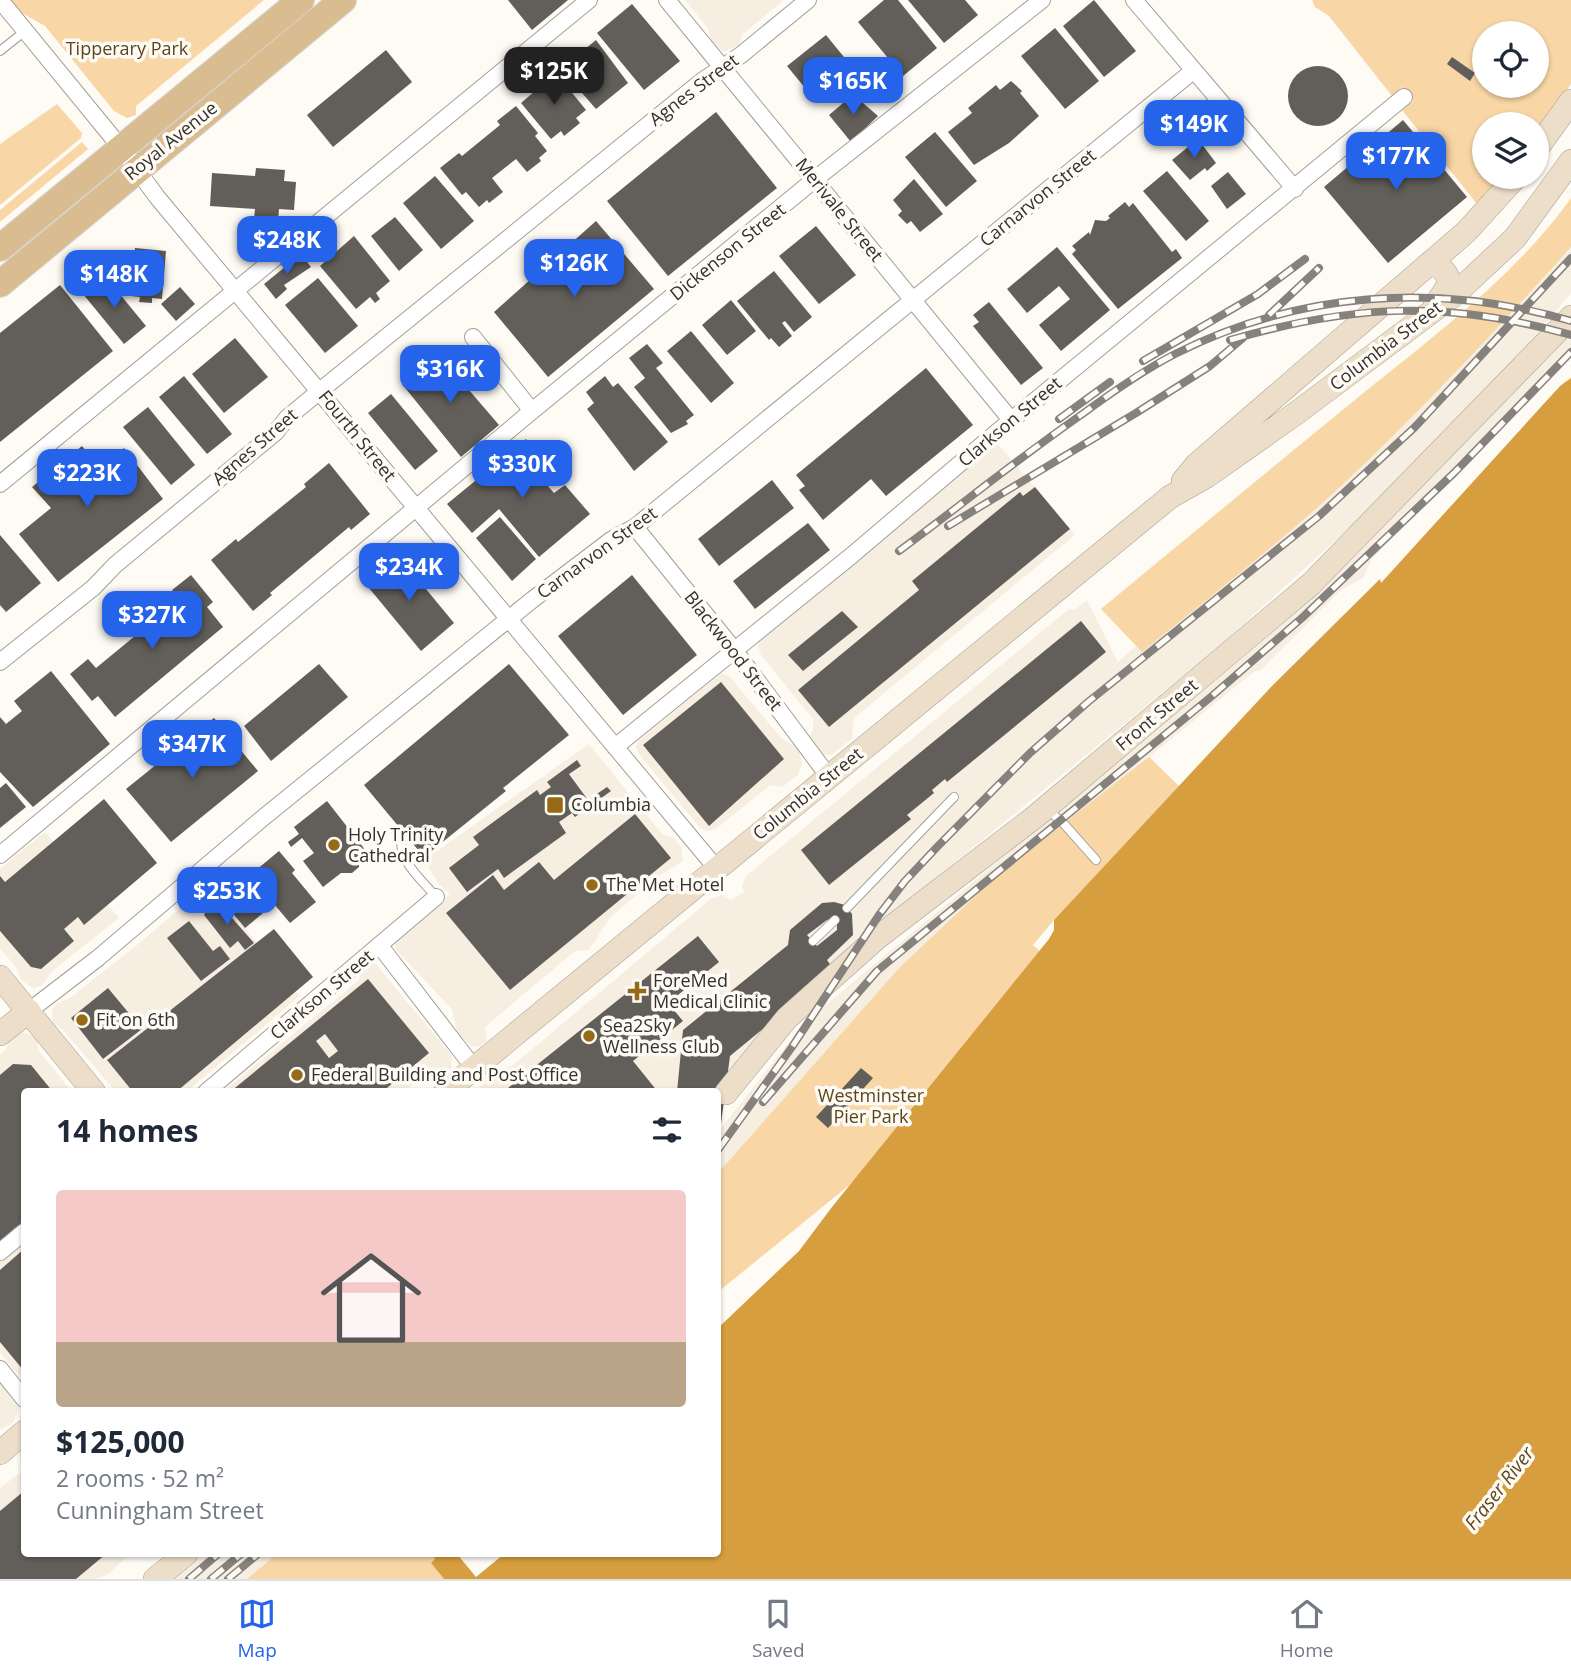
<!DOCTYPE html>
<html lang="en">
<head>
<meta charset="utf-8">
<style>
  :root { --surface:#fff; --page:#f2f2f3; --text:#1f2937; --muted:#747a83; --line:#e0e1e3; --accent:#2563eb }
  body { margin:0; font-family:"Open Sans",sans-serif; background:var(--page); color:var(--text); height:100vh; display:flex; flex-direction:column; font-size:26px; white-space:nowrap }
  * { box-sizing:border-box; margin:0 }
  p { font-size:23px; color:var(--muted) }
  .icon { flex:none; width:38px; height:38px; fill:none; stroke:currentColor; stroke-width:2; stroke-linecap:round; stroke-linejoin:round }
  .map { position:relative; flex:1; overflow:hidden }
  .panel { position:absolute; left:21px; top:1088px; width:700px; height:469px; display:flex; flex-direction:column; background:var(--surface); border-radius:7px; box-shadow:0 2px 5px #0004 }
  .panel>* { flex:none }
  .tools { position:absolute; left:1472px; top:21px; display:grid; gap:14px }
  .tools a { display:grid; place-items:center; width:77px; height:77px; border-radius:50%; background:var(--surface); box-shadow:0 2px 5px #0004; font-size:35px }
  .price { position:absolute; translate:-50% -60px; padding:0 16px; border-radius:14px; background:var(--accent); color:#fff; font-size:23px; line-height:46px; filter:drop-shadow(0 2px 4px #0008) }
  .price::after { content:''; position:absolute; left:50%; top:42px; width:21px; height:16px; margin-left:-10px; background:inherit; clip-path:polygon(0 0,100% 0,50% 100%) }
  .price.on { background:#222; color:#fff }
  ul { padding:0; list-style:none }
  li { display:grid; align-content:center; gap:14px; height:371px; padding:0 35px }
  li span { display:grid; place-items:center; height:217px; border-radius:7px; color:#555 }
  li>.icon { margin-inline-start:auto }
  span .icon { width:126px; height:126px; fill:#fffc; stroke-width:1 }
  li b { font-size:30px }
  h2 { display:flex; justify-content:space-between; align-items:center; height:84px; padding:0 35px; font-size:30px }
  .dock { display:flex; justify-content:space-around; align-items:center; height:98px; border-top:2px solid var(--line); background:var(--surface); font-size:19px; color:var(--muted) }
  .dock a { display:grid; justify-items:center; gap:4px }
  .dock .on { color:var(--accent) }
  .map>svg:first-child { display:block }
  .built { fill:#f7eee2 }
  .green { fill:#f8d6a5; fill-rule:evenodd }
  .water { fill:#d69e3e }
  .pier { fill:#fefaf4 }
  .building { fill:#625f5a; fill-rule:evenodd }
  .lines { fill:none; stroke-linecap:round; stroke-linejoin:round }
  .lane-casing { stroke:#a29f99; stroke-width:10 }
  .street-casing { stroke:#a29f99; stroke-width:18 }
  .secondary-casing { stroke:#a29f99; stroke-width:24 }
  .primary-casing { stroke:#d6d6d5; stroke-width:28 }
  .lane { stroke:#fff; stroke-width:8 }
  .street { stroke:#fff; stroke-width:16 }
  .secondary { stroke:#ecdec8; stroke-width:23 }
  .primary { stroke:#d9bd91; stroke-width:26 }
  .rail-casing { stroke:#85827e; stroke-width:8 }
  .rail { stroke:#fefaf4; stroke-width:5; stroke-dasharray:16; stroke-linecap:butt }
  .poi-dot { fill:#966a17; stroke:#fefaf4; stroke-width:2.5 }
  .labels { text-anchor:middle; stroke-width:7; stroke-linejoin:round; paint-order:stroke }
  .park-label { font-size:18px; fill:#5c451e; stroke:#fefaf4 }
  .street-label { font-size:18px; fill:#33312f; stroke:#fefaf4 }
  .poi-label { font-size:18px; fill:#33312f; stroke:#fefaf4; text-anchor:start }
  .water-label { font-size:19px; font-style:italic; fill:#5d461f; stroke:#fefaf4 }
</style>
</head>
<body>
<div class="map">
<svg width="1571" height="1579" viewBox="0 0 1571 1579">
  <rect width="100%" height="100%" fill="#fefaf4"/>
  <!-- built -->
  <path class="built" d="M685 0H784L743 34 739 45 724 52 711 41 708 28Z
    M1571 222V293L1525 348 1397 484 1222 644 877 926 737 1067 694 1092H478L482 1082 495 1071 512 1066 711 899 722 895 731 900 744 892 742 885 747 875 1069 609 1075 610 1087 600 1118 662 1382 422Z
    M1571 329V357L1372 559 1363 578 1341 590 1260 671H1255L1149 757 1003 870 899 968 718 1173V1132L804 1023 1246 655 1423 486Z
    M997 443 1075 535 854 718 852 739 831 755H819L808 739 813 730V719L761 655 758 646 761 639Z
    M722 673 730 677 781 738 798 748 802 763 798 775 782 787 770 785 716 829 707 831 701 829 638 753 636 746 638 741Z
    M589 744 662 834 674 838 681 847 683 861 656 878 609 919 589 950 575 951 485 1027 487 1041 480 1046 472 1047 457 1032 452 1009 397 951 395 946 396 942 450 894 438 883 424 860Z
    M45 832 119 918 51 972 42 986 33 988 21 980 15 966 0 948V869Z
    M209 884 300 996 186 1092H116L64 1031 53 1023 52 1010 57 1003 70 998 136 946Z
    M371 963H375L452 1056 451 1070 441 1078 423 1076 403 1092H223L359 980 361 971Z
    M20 1032 36 1037 39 1051 72 1092H24V1223L0 1243V1054L7 1048 8 1041Z
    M24 1241V1382L0 1353V1262Z
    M0 1380 18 1403 19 1409 13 1423 0 1429Z
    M24 1449V1554H130L107 1575 95 1579H0V1488L21 1472 20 1453Z
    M203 1554H287L256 1579H173Z"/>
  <!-- green -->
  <path class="green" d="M11 0H264L136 106V115L127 118 114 111 45 26 22 13Z
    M1312 0H1571V84L1537 134 1536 124H1484V177H1505L1481 209 1402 110 1413 101 1402 87 1392 96 1329 16 1315 7ZM1484 33H1536V86H1484Z
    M57 104 82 133 81 138 0 205V144Z
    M82 142 88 149 0 222V210Z
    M1571 198V247C1502 324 1432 399 1358 470 1290 535 1215 593 1142 652L1101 609C1189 536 1278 463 1367 390 1437 334 1520 271 1571 198Z
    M1149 757 1179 786 1054 920 1033 945 1085 993 718 1292V1173L899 968 1003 870Z
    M277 1554H431L435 1559 431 1563 444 1579H247Z"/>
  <!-- water -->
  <path class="water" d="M1571 374V1579H444L431 1563 435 1559 431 1554H718V1328L799 1251 832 1207 1049 939 1054 930V920L1272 686 1382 577Z"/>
  <!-- pier -->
  <path class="pier" d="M1571 370V378L1560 386 1381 583 1379 575 1555 380Z
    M457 1554H504L476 1577Z"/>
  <!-- building -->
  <path class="building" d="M508 0H568L532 30Z
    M884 0H898L937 48 903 76 858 22Z
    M908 0H965L978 15 944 43Z
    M1094 0 1136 51 1104 77 1063 26Z
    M632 4 680 61 644 90 597 33Z
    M1055 28 1099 81 1065 109 1021 56Z
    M826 35 848 62 810 94 787 66Z
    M596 40 628 83 596 109 561 69Z
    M386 50 412 82 333 147 307 115Z
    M1452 57 1475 73 1470 81 1447 64Z
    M1288 96a30 30 0 1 1 60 0a30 30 0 1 1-60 0Z
    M556 73 586 110 576 118 580 123 564 136 561 131 551 139 521 103Z
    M1011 81 1022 91 1020 93 1039 116 1009 143 974 165 948 132 972 113 968 108 996 85 1000 90Z
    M855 93 861 99 863 97 866 101 863 103 878 116 851 142 829 115Z
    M516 106 538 133 535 136 547 151 539 158 541 161 527 172 516 159 492 178 503 192 489 203 487 200 479 207 466 192 462 195 440 168 459 153 462 156 500 125 497 121Z
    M716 112 777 188 668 276 607 201Z
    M1403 120 1467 197 1388 263 1324 187Z
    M935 132 977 181 946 207 905 157Z
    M1198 139 1216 163 1207 171 1205 168 1190 180 1172 160Z
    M256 168 285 170 284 181 296 182 294 210 279 209 278 221 254 219 255 209 210 206 212 173 255 176Z
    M1167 171 1209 221 1186 241 1143 191Z
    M1228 172 1246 194 1227 209 1211 186Z
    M435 176 474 221 441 249 403 203Z
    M914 179 943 214 920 232 911 221 907 224 898 215 902 211 893 200Z
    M1125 202 1129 207 1133 203 1172 252 1176 249 1182 258 1118 309 1072 254 1076 250 1072 246 1089 232 1090 235 1095 220 1106 221 1110 218 1108 216Z
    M395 217 423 250 399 271 371 236Z
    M596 221 654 289 548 377 494 312Z
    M816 226 856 275 819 304 779 256Z
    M354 236 390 281 376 293 380 299 375 303 370 297 356 309 320 266Z
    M1057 247 1110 310 1061 351 1039 325 1070 299 1059 286 1027 313 1007 289Z
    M135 248 166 251 162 299 152 298V303L139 302 140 297 131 296Z
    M301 254 311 267 284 285 287 289 276 299 264 284Z
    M774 271 812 317 794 332 785 321 782 323 792 336 779 347 771 338 769 340 737 301Z
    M105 276 146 326 124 344 83 294Z
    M318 278 358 326 325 353 285 305Z
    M60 285 113 351 0 442V333Z
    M180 287 195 304 176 321 161 304Z
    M731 300 756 331 727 355 702 325Z
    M989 302 1043 368 1021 385 973 326 979 322 973 315Z
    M691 331 734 383 711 403 667 351Z
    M235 338 268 377 224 413 192 374Z
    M647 344 663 363 656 368 694 415 686 421 688 424 671 433 634 387 645 378 629 358Z
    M438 354 499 425 461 457 402 384Z
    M926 368 973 425 886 496 871 479 823 520 799 490 805 486 796 475Z
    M184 376 232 434 207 454 159 397Z
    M605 376 613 387 618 383 668 442 634 471 587 409 594 403 586 392Z
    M391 394 438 451 415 470 368 413Z
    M148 407 195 465 171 485 123 427Z
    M526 439 557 477 547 485 554 493 565 485 590 514 539 557 499 509 472 533 447 504Z
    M82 446 100 468 124 448 163 499 58 582 19 534 51 508 32 487Z
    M329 463 370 514 351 530 349 527 270 593 272 595 253 611 211 560 236 539 238 542 306 487 304 484Z
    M772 480 794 508 719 566 698 539Z
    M1035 487 1070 529 829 727 798 690 919 590 912 581 1020 492 1023 496Z
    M500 517 536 559 512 581 476 538Z
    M808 523 830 550 755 609 733 581Z
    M0 535 41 583 6 612 0 605Z
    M398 555 454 623 421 651 364 582Z
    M191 575 213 602 207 607 223 627 115 717 98 696 92 701 70 674 88 659 96 668 180 599 172 590Z
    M632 575 697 655 623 715 558 636Z
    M842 611 858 627 803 671 788 655Z
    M1081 621 1106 652 947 782 945 779 932 790 934 793 907 815 911 819 829 885 801 850Z
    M319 664 348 697 271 761 244 726Z
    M509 664 569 735 503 788 506 791 424 857 364 785Z
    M51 671 110 744 33 807 0 772V717L6 724 22 711 14 701Z
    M721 682 784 759 709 826 643 745Z
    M214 718 258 771 171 842 126 789Z
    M577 760 581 766 569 774 588 800 607 787 611 791 575 817 572 813 559 822 566 833 504 878 498 869 467 892 449 868 479 845 473 837 537 790 540 795 551 787 547 782Z
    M6 783 26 807 0 828V788Z
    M104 799 157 863 84 925 78 917 64 929 74 941 41 969 31 967 0 931V876L5 882Z
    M327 801 366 851 359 856V867L352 873H341L323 887 303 861 314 853 302 838 291 847 288 842 299 834 294 827Z
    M635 814 671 858 510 990 446 913 493 875 504 890 539 862 554 880Z
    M279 851 295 870 292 873 316 902 290 923 274 904 245 928 221 899Z
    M834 902 845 905 852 914 853 935 827 960 834 970 730 1056 720 1131 718 1133V1092H677L683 1030 788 945 790 930 822 903ZM833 919 837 924V930L817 946 807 935 827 920Z
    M219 903 254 943 245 950 238 941 230 948 204 915 209 907Z
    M189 921 213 951 220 946 230 959 201 981 167 938Z
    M274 929 313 977 176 1092H133L107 1060Z
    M698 936 719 962 668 1003 683 1021 633 1061 658 1092H609L607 1089 603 1092H503Z
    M368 979 429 1053 382 1092H230ZM325 1034 338 1051 329 1058 316 1041Z
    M108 988 142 1029 103 1059 71 1018Z
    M13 1064 31 1065 53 1092H24V1221L0 1241V1075Z
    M861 1068 873 1078 828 1128 816 1117Z
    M24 1249V1371L0 1342V1270Z
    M24 1491V1554H106L76 1579H0V1511Z"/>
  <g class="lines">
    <defs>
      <path id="lane" d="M0 51 25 31
        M1048 810 1064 824 1096 860
        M403 837C394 857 424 882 436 897
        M847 908 954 797
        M813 941 835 920"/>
      <path id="street" d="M0 0 122 149 157 197 717 869
        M667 0 1011 420
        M1134 0 1295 189
        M473 337 532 411
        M0 484 589 0
        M635 527 735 651 829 777
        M0 662 93 588 115 565 276 432 287 418 321 390 702 81 741 55 808 0
        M615 747 851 556 997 432 1404 97
        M0 855 532 411 814 180 1042 0
        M380 946 474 1068
        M29 1011 98 958 264 817 532 600 611 540 635 527 1193 71
        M206 1092 436 897
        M0 1252 24 1232
        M0 1369 24 1399"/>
      <path id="secondary" d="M1536 150 1571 101
        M1431 262C1457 276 1450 285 1435 305
        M1183 481 1197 464 1466 232 1516 177
        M0 977 94 1092
        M0 1034 29 1011
        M445 1092 1170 497 1207 476 1295 414 1454 295 1515 238 1571 161
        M726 1093 787 1018 877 938 1036 816 1311 584 1571 317
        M0 1453 24 1432
        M155 1579 186 1554"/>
      <path id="primary" d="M0 248 301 0
        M0 284 343 0"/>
    </defs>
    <!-- lane casing -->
    <use href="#lane" class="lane-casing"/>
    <!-- street casing -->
    <use href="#street" class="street-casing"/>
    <!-- secondary casing -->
    <use href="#secondary" class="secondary-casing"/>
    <!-- primary casing -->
    <use href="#primary" class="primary-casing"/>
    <!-- lane -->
    <use href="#lane" class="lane"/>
    <!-- street -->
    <use href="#street" class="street"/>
    <!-- secondary -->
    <use href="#secondary" class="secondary"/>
    <!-- primary -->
    <use href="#primary" class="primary"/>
    <defs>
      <path id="rail" d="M1269 315 1319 268
        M1230 340C1354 304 1447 300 1571 335
        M1143 361 1258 294 1305 259
        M1059 419 1110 382
        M948 526 1136 413 1210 366 1243 338
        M899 551C960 506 1019 458 1081 415 1111 393 1142 371 1175 354 1300 291 1437 282 1571 321
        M763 1102 877 971 1212 696 1303 617 1455 472 1571 352
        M718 1150 792 1047 879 915 905 881 939 845 1030 753 1088 702 1319 516 1415 427 1571 258
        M189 1579 218 1554
        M211 1579 241 1554
        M228 1579 258 1554"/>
    </defs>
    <!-- rail casing -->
    <use href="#rail" class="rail-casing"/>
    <!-- rail -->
    <use href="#rail" class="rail"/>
  </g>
  <!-- markers -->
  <g class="poi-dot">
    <rect x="546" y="796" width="18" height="18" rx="3.5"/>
    <circle cx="334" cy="845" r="7"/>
    <circle cx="592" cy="885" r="7"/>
    <path d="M633.5 980.5h7v7h7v7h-7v7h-7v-7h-7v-7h7z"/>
    <circle cx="82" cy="1020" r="7"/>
    <circle cx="589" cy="1036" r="7"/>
    <circle cx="297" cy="1075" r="7"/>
  </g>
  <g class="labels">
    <!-- park labels -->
    <g class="park-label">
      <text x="127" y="55">Tipperary Park</text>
      <text x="871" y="1102">Westminster<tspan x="871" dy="21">Pier Park</tspan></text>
    </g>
    <!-- street labels -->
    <g class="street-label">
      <text transform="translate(694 90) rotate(-37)" y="6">Agnes Street</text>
      <text transform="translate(171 141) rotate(-39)" y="6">Royal Avenue</text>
      <text transform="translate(1038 198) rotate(-39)" y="6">Carnarvon Street</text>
      <text transform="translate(839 210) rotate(51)" y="6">Merivale Street</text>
      <text transform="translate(728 252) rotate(-39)" y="6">Dickenson Street</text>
      <text transform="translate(1386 346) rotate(-37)" y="6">Columbia Street</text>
      <text transform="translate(1010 422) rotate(-40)" y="6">Clarkson Street</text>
      <text transform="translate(357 436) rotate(51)" y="6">Fourth Street</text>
      <text transform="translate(255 447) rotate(-41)" y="6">Agnes Street</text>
      <text transform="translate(597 553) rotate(-36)" y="6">Carnarvon Street</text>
      <text transform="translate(733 651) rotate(52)" y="6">Blackwood Street</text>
      <text transform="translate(1157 715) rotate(-40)" y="6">Front Street</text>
      <text transform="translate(808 794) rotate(-39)" y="6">Columbia Street</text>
      <text transform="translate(322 995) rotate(-40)" y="6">Clarkson Street</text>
    </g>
    <!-- poi labels -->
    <g class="poi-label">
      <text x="571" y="811">Columbia</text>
      <text x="348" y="841">Holy Trinity<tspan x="348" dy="21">Cathedral</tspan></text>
      <text x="606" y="891">The Met Hotel</text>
      <text x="653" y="987">ForeMed<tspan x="653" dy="21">Medical Clinic</tspan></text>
      <text x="96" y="1026">Fit on 6th</text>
      <text x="603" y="1032">Sea2Sky<tspan x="603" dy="21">Wellness Club</tspan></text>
      <text x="311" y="1081">Federal Building and Post Office</text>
    </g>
    <!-- water labels -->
    <g class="water-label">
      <text transform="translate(1499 1488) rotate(-52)" y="7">Fraser River</text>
    </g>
  </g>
</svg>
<div class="tools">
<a><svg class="icon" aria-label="locate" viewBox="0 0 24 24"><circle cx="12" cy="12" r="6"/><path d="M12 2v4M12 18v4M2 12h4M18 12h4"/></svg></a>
<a><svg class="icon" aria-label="layers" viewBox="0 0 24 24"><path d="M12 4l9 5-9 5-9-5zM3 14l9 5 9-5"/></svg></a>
</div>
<b class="price on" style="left:554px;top:107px">$125K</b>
<b class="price" style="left:853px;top:117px">$165K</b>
<b class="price" style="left:1194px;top:160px">$149K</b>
<b class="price" style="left:1396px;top:192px">$177K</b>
<b class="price" style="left:287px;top:276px">$248K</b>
<b class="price" style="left:574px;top:299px">$126K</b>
<b class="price" style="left:114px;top:310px">$148K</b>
<b class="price" style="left:450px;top:405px">$316K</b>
<b class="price" style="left:522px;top:500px">$330K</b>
<b class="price" style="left:87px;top:509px">$223K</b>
<b class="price" style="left:409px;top:603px">$234K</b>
<b class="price" style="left:152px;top:651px">$327K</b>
<b class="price" style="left:192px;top:780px">$347K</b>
<b class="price" style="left:227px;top:927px">$253K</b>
<section class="panel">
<h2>14 homes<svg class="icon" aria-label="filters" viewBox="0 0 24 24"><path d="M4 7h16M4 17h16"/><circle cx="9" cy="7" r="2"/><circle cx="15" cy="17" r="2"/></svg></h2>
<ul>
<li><span style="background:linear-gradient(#f6c9c9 70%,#b9a48a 0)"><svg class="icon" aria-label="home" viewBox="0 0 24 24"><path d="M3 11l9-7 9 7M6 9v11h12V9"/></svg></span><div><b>$125,000</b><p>2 rooms · 52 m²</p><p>Cunningham Street</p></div></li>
</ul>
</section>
</div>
<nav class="dock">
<a class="on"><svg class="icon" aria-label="map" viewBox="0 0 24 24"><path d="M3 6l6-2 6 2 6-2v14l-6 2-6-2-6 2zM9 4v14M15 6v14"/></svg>Map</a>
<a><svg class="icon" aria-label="saved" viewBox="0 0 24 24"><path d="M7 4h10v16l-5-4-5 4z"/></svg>Saved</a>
<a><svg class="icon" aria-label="home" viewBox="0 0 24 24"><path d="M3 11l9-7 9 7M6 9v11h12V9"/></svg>Home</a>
</nav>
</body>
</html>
